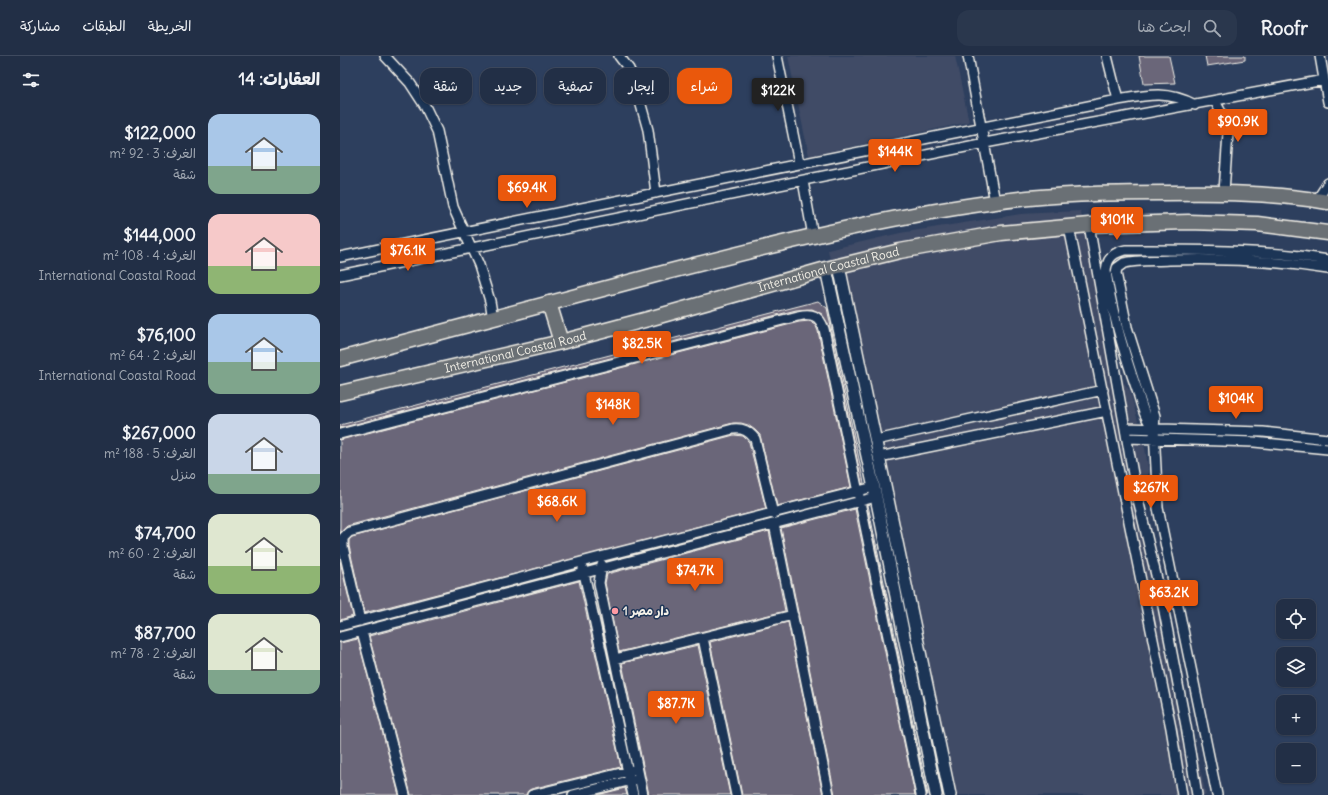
<!DOCTYPE html>
<html lang="ar">
<head>
<meta charset="utf-8">
<style>
  :root { --surface:#222f46; --page:#2a374d; --text:#f1f3f6; --muted:#a2a9b3; --line:#3f4a5f; --accent:#ea580c }
  body { margin:0; font-family:Delius,"Playpen Sans Arabic",sans-serif; background:var(--page); color:var(--text); direction:rtl; height:100vh; display:flex; flex-direction:column; font-size:15px; white-space:nowrap }
  * { box-sizing:border-box; margin:0 }
  p { font-size:13px; color:var(--muted) }
  .icon { flex:none; width:22px; height:22px; fill:none; stroke:currentColor; stroke-width:2; stroke-linecap:round; stroke-linejoin:round }
  .map { position:relative; flex:1; overflow:hidden; direction:ltr }
  .drawer { display:flex; flex-direction:column; background:var(--surface); width:340px }
  .drawer>* { flex:none }
  .guide { position:absolute; left:12px; top:12px; width:380px; height:36px; direction:rtl; display:flex; gap:8px }
  .buttons { position:absolute; left:936px; top:543px; display:grid; gap:8px }
  .buttons a { display:grid; place-items:center; width:40px; height:40px; border-radius:8px; background:var(--surface); box-shadow:0 1px 3px #0004,0 0 0 1px var(--line); font-size:20px }
  .price { position:absolute; translate:-50% -34px; padding:0 9px; border-radius:4px; background:var(--accent); color:#fff; font-size:13px; line-height:26px; filter:drop-shadow(0 1px 2px #0008) }
  .price::after { content:''; position:absolute; left:50%; top:24px; width:12px; height:9px; margin-left:-6px; background:inherit; clip-path:polygon(0 0,100% 0,50% 100%) }
  .price.on { background:#222; color:#fff }
  ul { padding:0; list-style:none }
  li { display:flex; align-items:center; gap:12px; height:100px; padding:0 20px }
  li span { display:grid; place-items:center; flex:none; width:112px; height:80px; border-radius:12px; color:#555 }
  li>.icon { margin-inline-start:auto }
  span .icon { width:48px; height:48px; fill:#fffc; stroke-width:1 }
  li b { font-size:17px }
  h2 { display:flex; justify-content:space-between; align-items:center; height:48px; padding:0 20px; font-size:17px }
  .chip { padding:0 14px; border-radius:12px; background:var(--surface); box-shadow:0 1px 3px #0004,0 0 0 1px var(--line); font-size:14px; line-height:36px }
  .chip.on { background:var(--accent); color:#fff }
  header { display:flex; align-items:center; gap:24px; box-sizing:border-box; height:56px; padding:0 20px; background:var(--surface); border-bottom:1px solid var(--line) }
  header strong { font-size:19px }
  nav { display:flex; gap:22px; margin-inline-start:auto; font-size:14px }
  .search { width:280px; height:36px; background:var(--page); display:flex; align-items:center; gap:10px; box-sizing:border-box; padding:0 14px; border-radius:12px; color:var(--muted); font-size:15px }
  main { display:flex; flex:1; min-height:0 }
  .map>svg:first-child { display:block }
  .built { fill:#404b66 }
  .building { fill:#6b6679; stroke:#f4f1e8 }
  .lines { fill:none; stroke-linecap:round; stroke-linejoin:round }
  .minor-casing { stroke:#f4f1e8; stroke-width:12 }
  .tertiary-casing { stroke:#f4f1e8; stroke-width:14 }
  .trunk-casing { stroke:#f4f1e8; stroke-width:17 }
  .minor { stroke:#1d3557; stroke-width:9 }
  .tertiary { stroke:#1d3557; stroke-width:11 }
  .trunk { stroke:#6b6f75; stroke-width:14 }
  .poi-dot { fill:#ff9aa2; stroke:#1d3557; stroke-width:1.5 }
  .labels { text-anchor:middle; stroke-width:3; stroke-linejoin:round; paint-order:stroke }
  .street-label { font-size:12px; fill:#f4f1e8; stroke:#1d3557 }
  .poi-label { font-size:12px; font-weight:bold; fill:#f4f1e8; stroke:#1d3557; text-anchor:start }
</style>
</head>
<body>
<header>
<strong>Roofr</strong>
<div class="search"><svg class="icon" aria-label="search" viewBox="0 0 24 24"><circle cx="10" cy="10" r="6"/><path d="M15 15l6 6"/></svg>ابحث هنا</div>
<nav><a>الخريطة</a><a>الطبقات</a><a>مشاركة</a></nav>
</header>
<main>
<div class="map">
<svg width="988" height="739" viewBox="0 0 988 739">
  <rect width="100%" height="100%" fill="#2d3f5e"/>
  <filter id="ink" filterUnits="userSpaceOnUse"><feTurbulence type="fractalNoise" baseFrequency=".025" numOctaves="2"/><feDisplacementMap in="SourceGraphic" scale="8" xChannelSelector="R" yChannelSelector="G"/><feConvolveMatrix kernelMatrix="1 2 1 2 8 2 1 2 1" color-interpolation-filters="sRGB"/></filter>
  <g filter="url(#ink)">
    <!-- built -->
    <path class="built" d="M448 0H615L629 66 469 100Z
      M740 155 755 198 781 323 790 335 805 393 809 416 800 437 866 739H602L488 194 560 177 681 158Z"/>
    <!-- building -->
    <path class="building" d="M799 0H829L835 27 804 28Z
      M865 0H905V4L867 10Z
      M478 245 487 252 524 427 522 428 490 272 482 258 472 253 456 254 0 372V369Z
      M470 265 475 268 478 275 511 431 437 450 420 379 415 374 408 369 401 367H393L7 470 0 477V384L459 266Z
      M394 379 403 380 409 386 426 453 24 557 9 490V484L12 481Z
      M528 449 588 739H587L527 450Z
      M515 453 575 739H495L441 472Z
      M429 475 445 555 279 596 265 527 267 518Z
      M0 505 13 560 0 564Z
      M239 525 281 711 191 733 188 735 186 739H71L29 580Z
      M448 566 483 739H402L370 586Z
      M18 583 59 739H0V587Z
      M358 589 390 739H309L282 607Z
      M285 732 287 739H257Z"/>
    <g class="lines">
      <defs>
        <path id="minor" d="M45 0 70 27 85 50 97 75 113 151 139 209 150 245 153 263
          M279 0 289 13 294 24 308 74 316 137
          M437 0 459 107
          M628 0 655 146
          M767 0 778 44
          M980 0 988 46
          M875 45 883 60 888 77 884 136
          M463 125 473 180
          M977 144 988 127
          M749 169 796 435 821 540 846 670 857 739
          M729 171 831 672 842 739
          M0 201C259 148 519 96 778 44 807 39 827 34 855 49
          M0 219 645 87 984 24
          M786 372 923 376 988 383
          M814 373C804 362 801 347 797 334 784 297 771 253 766 215 767 202 774 196 786 194 854 194 921 193 988 204
          M0 378 458 260C472 257 479 259 484 273L581 739
          M787 382 914 386 988 393
          M536 384 763 334
          M539 401 767 355
          M434 468 489 739
          M262 509 259 527 303 739
          M243 513 293 739
          M20 565 3 491V482L9 476 393 373C403 372 409 375 415 383L433 458
          M0 570 260 501 534 431
          M22 576 65 739
          M0 581 536 441
          M363 582 396 739
          M275 603 453 559
          M192 739 293 714
          M233 739 296 723
          M877 739 818 452 814 373 815 360 787 271 776 217 777 212 784 207C799 204 814 205 829 204 883 202 935 205 988 213"/>
        <path id="tertiary" d="M499 210 610 739
          M486 213 536 441 596 739"/>
        <g id="trunk">
          <path d="M209 247 221 286"/>
          <path d="M0 303C108 275 215 245 323 217 432 189 543 161 655 146 711 138 769 137 826 137 881 136 933 137 988 146"/>
          <path id="s1" d="M0 337 221 286 312 262 486 213 560 195 661 177 749 169 848 166 917 168 988 177"/>
        </g>
      </defs>
      <!-- minor casing -->
      <use href="#minor" class="minor-casing"/>
      <!-- tertiary casing -->
      <use href="#tertiary" class="tertiary-casing"/>
      <!-- trunk casing -->
      <use href="#trunk" class="trunk-casing"/>
      <!-- minor -->
      <use href="#minor" class="minor"/>
      <!-- tertiary -->
      <use href="#tertiary" class="tertiary"/>
      <!-- trunk -->
      <use href="#trunk" class="trunk"/>
    </g>
  </g>
  <!-- markers -->
  <circle class="poi-dot" cx="275" cy="555" r="4"/>
  <g class="labels">
    <!-- street labels -->
    <g class="street-label">
      <text dy="4" stroke="none"><textPath href="#s1" startOffset="504">International Coastal Road</textPath></text>
      <text dy="4" stroke="none"><textPath href="#s1" startOffset="180">International Coastal Road</textPath></text>
    </g>
    <!-- poi labels -->
    <g class="poi-label">
      <text x="283" y="559">دار مصر 1</text>
    </g>
  </g>
</svg>
<div class="buttons">
<a><svg class="icon" aria-label="locate" viewBox="0 0 24 24"><circle cx="12" cy="12" r="6"/><path d="M12 2v4M12 18v4M2 12h4M18 12h4"/></svg></a>
<a><svg class="icon" aria-label="layers" viewBox="0 0 24 24"><path d="M12 4l9 5-9 5-9-5zM3 14l9 5 9-5"/></svg></a>
<a>+</a>
<a>−</a>
</div>
<b class="price on" style="left:438px;top:56px">$122K</b>
<b class="price" style="left:898px;top:87px">$90.9K</b>
<b class="price" style="left:555px;top:117px">$144K</b>
<b class="price" style="left:187px;top:153px">$69.4K</b>
<b class="price" style="left:777px;top:185px">$101K</b>
<b class="price" style="left:68px;top:216px">$76.1K</b>
<b class="price" style="left:302px;top:309px">$82.5K</b>
<b class="price" style="left:896px;top:364px">$104K</b>
<b class="price" style="left:273px;top:370px">$148K</b>
<b class="price" style="left:811px;top:453px">$267K</b>
<b class="price" style="left:217px;top:467px">$68.6K</b>
<b class="price" style="left:355px;top:536px">$74.7K</b>
<b class="price" style="left:829px;top:558px">$63.2K</b>
<b class="price" style="left:336px;top:669px">$87.7K</b>
<div class="guide">
<a class="chip on">شراء</a>
<a class="chip">إيجار</a>
<a class="chip">تصفية</a>
<a class="chip">جديد</a>
<a class="chip">شقة</a>
</div>
</div>
<section class="drawer">
<h2>العقارات: 14<svg class="icon" aria-label="filters" viewBox="0 0 24 24"><path d="M4 7h16M4 17h16"/><circle cx="9" cy="7" r="2"/><circle cx="15" cy="17" r="2"/></svg></h2>
<ul>
<li><span style="background:linear-gradient(#a9c7e8 65%,#7fa58c 0)"><svg class="icon" aria-label="home" viewBox="0 0 24 24"><path d="M3 11l9-7 9 7M6 9v11h12V9"/></svg></span><div><b>$122,000</b><p>الغرف: 3 · 92 m²</p><p>شقة</p></div></li>
<li><span style="background:linear-gradient(#f6c9c9 65%,#8fb573 0)"><svg class="icon" aria-label="home" viewBox="0 0 24 24"><path d="M3 11l9-7 9 7M6 9v11h12V9"/></svg></span><div><b>$144,000</b><p>الغرف: 4 · 108 m²</p><p>International Coastal Road</p></div></li>
<li><span style="background:linear-gradient(#a9c7e8 60%,#7fa58c 0)"><svg class="icon" aria-label="home" viewBox="0 0 24 24"><path d="M3 11l9-7 9 7M6 9v11h12V9"/></svg></span><div><b>$76,100</b><p>الغرف: 2 · 64 m²</p><p>International Coastal Road</p></div></li>
<li><span style="background:linear-gradient(#c9d6e8 75%,#7fa58c 0)"><svg class="icon" aria-label="home" viewBox="0 0 24 24"><path d="M3 11l9-7 9 7M6 9v11h12V9"/></svg></span><div><b>$267,000</b><p>الغرف: 5 · 188 m²</p><p>منزل</p></div></li>
<li><span style="background:linear-gradient(#dfe7d0 65%,#8fb573 0)"><svg class="icon" aria-label="home" viewBox="0 0 24 24"><path d="M3 11l9-7 9 7M6 9v11h12V9"/></svg></span><div><b>$74,700</b><p>الغرف: 2 · 60 m²</p><p>شقة</p></div></li>
<li><span style="background:linear-gradient(#dfe7d0 70%,#7fa58c 0)"><svg class="icon" aria-label="home" viewBox="0 0 24 24"><path d="M3 11l9-7 9 7M6 9v11h12V9"/></svg></span><div><b>$87,700</b><p>الغرف: 2 · 78 m²</p><p>شقة</p></div></li>
</ul>
</section>
</main>
</body>
</html>
